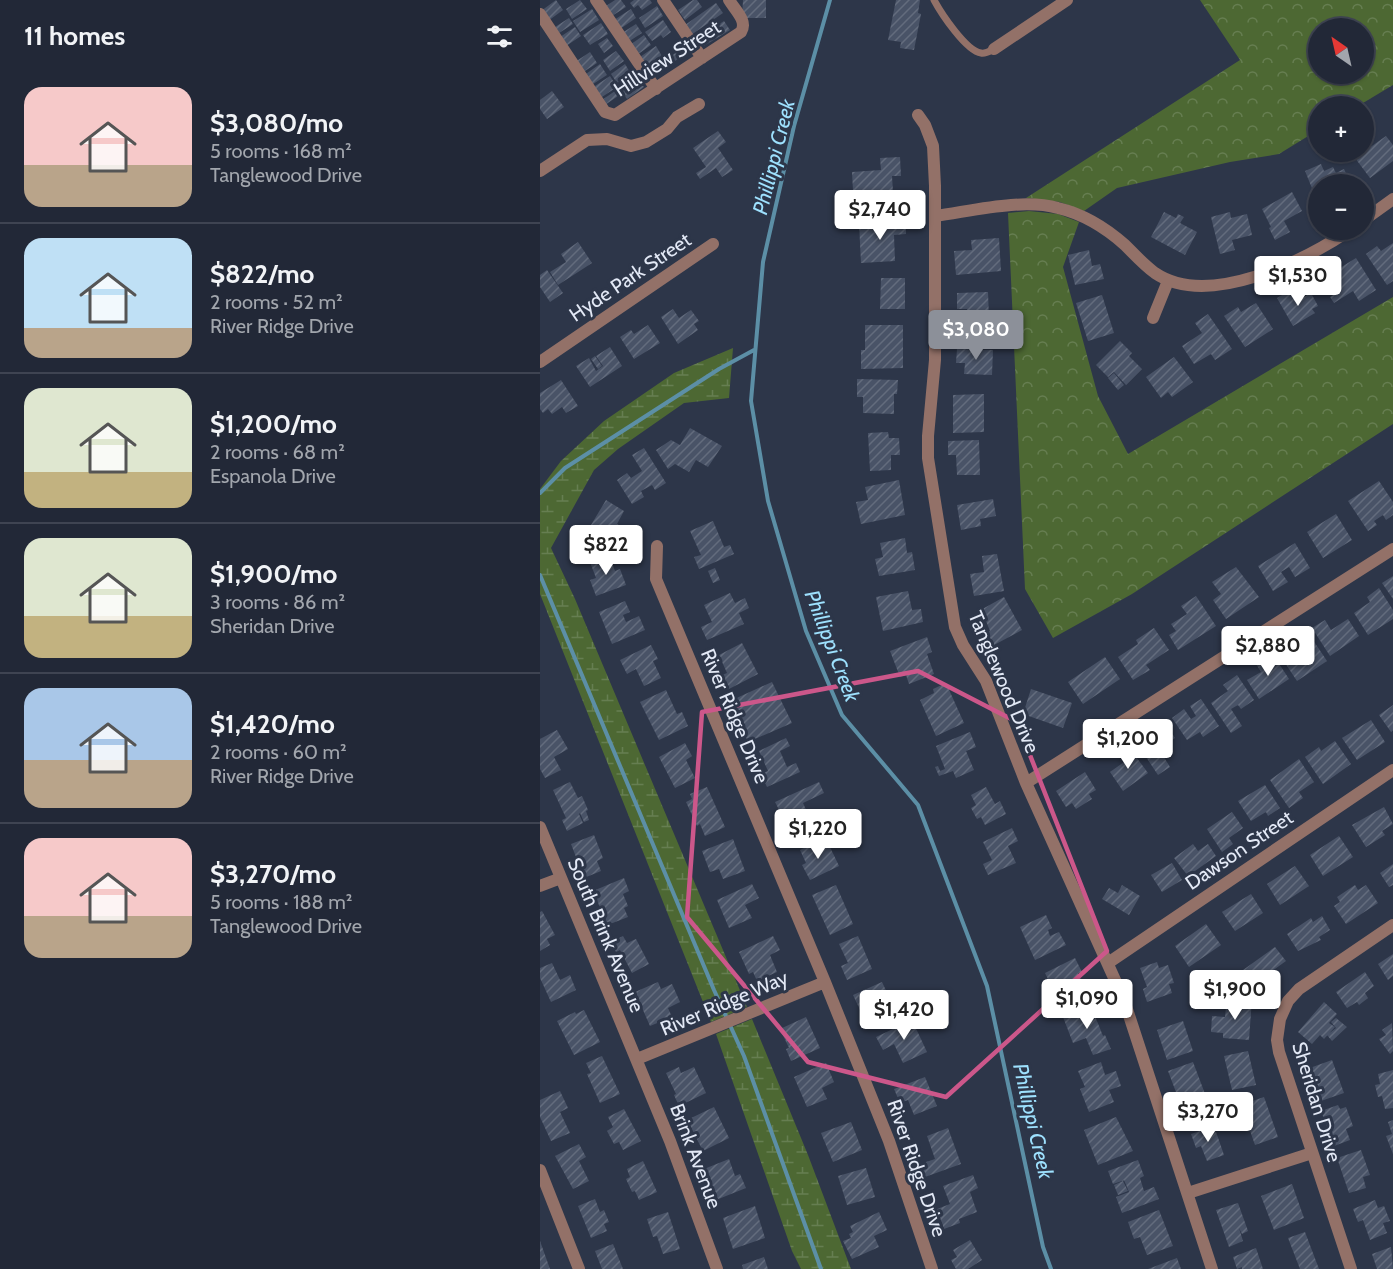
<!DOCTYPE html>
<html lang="en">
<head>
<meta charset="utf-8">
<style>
  :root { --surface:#222837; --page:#2e3442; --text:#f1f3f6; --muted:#a2a6ad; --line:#3f4452; --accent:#8c9099 }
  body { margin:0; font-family:Cabin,sans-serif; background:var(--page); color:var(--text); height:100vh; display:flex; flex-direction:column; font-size:22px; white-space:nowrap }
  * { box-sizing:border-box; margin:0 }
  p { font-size:20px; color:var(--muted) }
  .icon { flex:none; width:33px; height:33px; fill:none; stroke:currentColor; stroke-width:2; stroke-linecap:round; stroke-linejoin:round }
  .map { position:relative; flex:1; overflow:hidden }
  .side { display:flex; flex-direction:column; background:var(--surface); width:540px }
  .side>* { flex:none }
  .needle { width:39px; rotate:326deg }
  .buttons { position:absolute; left:768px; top:18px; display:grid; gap:12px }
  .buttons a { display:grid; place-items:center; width:66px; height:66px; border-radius:50%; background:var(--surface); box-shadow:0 2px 4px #0004,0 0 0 2px var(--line); font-size:30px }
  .price { position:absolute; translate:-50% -51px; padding:0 14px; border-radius:6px; background:#fff; color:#222; font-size:20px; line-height:39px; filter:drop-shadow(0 2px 3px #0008) }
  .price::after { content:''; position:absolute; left:50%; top:36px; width:18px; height:14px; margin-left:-9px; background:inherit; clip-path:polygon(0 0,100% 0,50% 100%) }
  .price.active { background:var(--accent); color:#fff }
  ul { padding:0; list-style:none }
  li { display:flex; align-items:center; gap:18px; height:150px; padding:0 24px }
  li+li { border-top:2px solid var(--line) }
  li span { display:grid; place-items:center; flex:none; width:168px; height:120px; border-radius:18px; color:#555 }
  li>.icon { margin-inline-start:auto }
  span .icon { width:72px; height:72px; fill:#fffc; stroke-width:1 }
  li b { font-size:26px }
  h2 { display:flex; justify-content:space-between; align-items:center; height:72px; padding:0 24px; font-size:26px }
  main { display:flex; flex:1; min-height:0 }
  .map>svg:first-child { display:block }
  .wetland { fill:url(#wetland-marsh) }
  .park { fill:url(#park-crowns); fill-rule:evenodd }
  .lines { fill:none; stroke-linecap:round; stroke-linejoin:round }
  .stream { stroke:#5c8fa6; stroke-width:4 }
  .building { fill:url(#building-hatch) }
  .service { stroke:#937168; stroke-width:7 }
  .minor { stroke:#937168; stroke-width:12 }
  .marked { fill:none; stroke:#cc578a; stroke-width:4.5; stroke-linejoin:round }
  .labels { text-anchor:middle; stroke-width:6; stroke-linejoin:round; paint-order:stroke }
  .street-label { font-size:20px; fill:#e3e9f6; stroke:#2d3649 }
  .water-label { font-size:21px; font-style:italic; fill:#9ee1fe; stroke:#2d3649 }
</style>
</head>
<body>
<main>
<section class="side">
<h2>11 homes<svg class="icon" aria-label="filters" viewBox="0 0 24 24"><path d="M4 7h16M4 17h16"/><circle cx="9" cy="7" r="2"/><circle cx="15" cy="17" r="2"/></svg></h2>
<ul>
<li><span style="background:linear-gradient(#f6c9c9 65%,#b9a48a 0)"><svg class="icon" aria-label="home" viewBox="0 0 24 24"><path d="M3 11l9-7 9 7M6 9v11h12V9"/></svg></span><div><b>$3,080/mo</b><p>5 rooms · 168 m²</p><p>Tanglewood Drive</p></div></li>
<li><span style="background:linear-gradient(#bfe0f5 75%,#b9a48a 0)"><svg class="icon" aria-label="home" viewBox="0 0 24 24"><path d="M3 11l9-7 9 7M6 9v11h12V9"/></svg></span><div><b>$822/mo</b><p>2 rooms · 52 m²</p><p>River Ridge Drive</p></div></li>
<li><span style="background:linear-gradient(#dfe7d0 70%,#c2b280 0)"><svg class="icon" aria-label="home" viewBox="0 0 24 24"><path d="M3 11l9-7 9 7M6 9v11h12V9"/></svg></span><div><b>$1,200/mo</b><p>2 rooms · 68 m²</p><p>Espanola Drive</p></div></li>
<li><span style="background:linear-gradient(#dfe7d0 65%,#c2b280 0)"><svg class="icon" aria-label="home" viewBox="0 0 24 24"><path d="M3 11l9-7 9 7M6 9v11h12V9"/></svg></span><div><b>$1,900/mo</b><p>3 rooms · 86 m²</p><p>Sheridan Drive</p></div></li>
<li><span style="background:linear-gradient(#a9c7e8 60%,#b9a48a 0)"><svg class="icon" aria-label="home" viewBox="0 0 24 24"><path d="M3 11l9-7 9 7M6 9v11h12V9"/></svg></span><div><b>$1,420/mo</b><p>2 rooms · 60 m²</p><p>River Ridge Drive</p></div></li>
<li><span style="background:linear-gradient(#f6c9c9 65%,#b9a48a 0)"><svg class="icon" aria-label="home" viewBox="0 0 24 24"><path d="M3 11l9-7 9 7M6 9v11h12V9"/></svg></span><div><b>$3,270/mo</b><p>5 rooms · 188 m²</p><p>Tanglewood Drive</p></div></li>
</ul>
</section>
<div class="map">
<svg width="853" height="1269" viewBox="0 0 853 1269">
  <defs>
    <pattern id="wetland-marsh" width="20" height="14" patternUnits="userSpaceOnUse" patternTransform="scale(1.5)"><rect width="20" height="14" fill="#4d6833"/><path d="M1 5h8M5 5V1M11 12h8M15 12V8" fill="none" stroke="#667e51"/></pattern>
    <pattern id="park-crowns" width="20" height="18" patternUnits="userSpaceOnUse" patternTransform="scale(1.5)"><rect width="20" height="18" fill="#4d6833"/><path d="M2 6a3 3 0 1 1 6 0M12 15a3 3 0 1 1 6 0" fill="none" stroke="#667e51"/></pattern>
    <pattern id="building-hatch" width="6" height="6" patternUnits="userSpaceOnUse" patternTransform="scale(1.5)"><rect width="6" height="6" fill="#495367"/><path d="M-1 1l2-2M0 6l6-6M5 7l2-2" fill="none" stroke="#636c7d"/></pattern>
  </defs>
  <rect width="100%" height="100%" fill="#2d3649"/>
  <!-- wetland -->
  <path class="wetland" d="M193 348 189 398 144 403 78 449 54 470 11 548 35 599 207 1007 171 1022 0 594V489L21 461 64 421 134 373Z
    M212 1019 268 1155 311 1269H261L252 1251 176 1034Z"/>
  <!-- park -->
  <path class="park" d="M660 0H853V85L818 106H778V130L739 154 690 162 577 188 544 211 520 202 486 198 700 60ZM778 28H824V74H778Z
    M489 211 518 214 539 222 523 267 558 396 588 454 853 297V424L592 594 513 638 485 589 468 213Z"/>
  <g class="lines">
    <!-- stream -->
    <path class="stream" d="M290 0 254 126 223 262 211 401 228 501 266 631 302 715 378 805 447 986 503 1247 511 1269
      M0 493 25 468 179 369 214 350
      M0 575 174 990 204 1056 281 1269"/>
  </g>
  <!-- building -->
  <path class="building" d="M16 0 23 10 8 21 1 11Z
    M40 0 47 9 32 19 26 9Z
    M75 0H81L86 7 72 16 66 6Z
    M94 0H110L112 3 102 10 98 5 94 8 90 3Z
    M153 0H157L162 7 145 20 138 10Z
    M203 0H226V18H202Z
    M356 0H380L378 13 381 14 374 50 360 48 361 42 348 40Z
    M176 3 183 13 151 35 145 25Z
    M117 6 123 16 105 28 99 18Z
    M52 9 59 20 40 32 33 21Z
    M91 9 96 18 80 29 74 20Z
    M29 18 33 24 16 35 12 29Z
    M123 20 131 32 123 38 121 35 112 41 105 32Z
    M184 21 190 30 164 46 159 37Z
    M61 23 68 34 50 45 43 35Z
    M96 24 102 33 88 42 82 33Z
    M35 27 41 36 26 46 20 37Z
    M104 35 111 45 97 55 90 45Z
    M67 38 73 46 64 53 58 44Z
    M116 46 122 56 104 69 97 59Z
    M144 47 148 52 132 63 128 58Z
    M76 51 84 61 70 71 63 60Z
    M50 52 57 63 42 73 35 62Z
    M60 64 67 75 50 86 43 76Z
    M85 64 91 74 77 83 71 74Z
    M70 76 77 87 59 99 52 88Z
    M95 76 104 87 87 99 79 88Z
    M12 91 24 107 7 119 0 109V100Z
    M75 91 78 96 65 105 62 100Z
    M178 131 186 142 178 148 193 170 182 177 176 168 160 179 156 173 166 167 153 148Z
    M846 136 853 145V161L830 178 815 158Z
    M360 157 361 176H352L353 192H360L361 207 314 210 312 172 341 170 340 158Z
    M781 164 784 171 793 167 796 173 804 169 811 184H778V203L765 171Z
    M752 192 762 211 744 221 750 232 735 240 729 228 731 227 722 209Z
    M624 212 636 218 638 214 644 217 640 223 657 232 645 255 611 237Z
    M690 212 691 218 707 214 712 235 692 240 695 250 680 254 671 217Z
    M366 221V234L354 235 355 261 321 263 319 223Z
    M459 238 461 271 416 275 414 251 432 250 431 240Z
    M38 242 52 263 18 285 10 272 26 262 21 254Z
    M853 243V281L847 285 826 254 837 246 841 251Z
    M549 250 552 266 560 264 564 279 535 285 528 255Z
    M816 258 836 290 819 301 813 291 794 303 790 297 793 295 782 279Z
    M7 270 23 293 10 302 0 287V275Z
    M341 278H365V309H340Z
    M749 291 756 302 771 293 778 306 772 309 775 313 753 326 737 298Z
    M448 292 449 318H428L427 309H417V293Z
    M562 295 574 333 548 341 536 303Z
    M716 303 733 329 705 347 684 316 698 307 701 312Z
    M133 309 139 318 151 310 159 321 154 324 158 330 138 344 121 317Z
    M668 314 692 349 675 360 671 354 654 364 642 346 662 333 655 323Z
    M108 325 120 343 94 359 80 337 91 330 94 334Z
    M325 325H363V368L321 369V350H325Z
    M580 341 592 353 589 356 602 369 586 385 574 372 568 377 556 365Z
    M70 347 82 366 50 387 36 366 49 358 56 371 63 366 56 356Z
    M417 349 453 350 452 375 424 374 425 363H416Z
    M55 356 62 366 58 369 51 359Z
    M634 357 653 382 632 397 628 392 621 398 606 377Z
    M574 373 584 385 578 390 568 378Z
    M317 379 358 380 357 394H354V414L323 413V397H317Z
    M21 380 38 406 26 413 22 407 12 414 8 409 3 413 0 409V393Z
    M444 394V432L413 433V395Z
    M150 428 182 446 168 467 156 460 149 472 135 464 128 469 116 450 131 440 140 445Z
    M348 432 349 438H359L360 455H351V470L330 471 328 433Z
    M439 440 440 475H417L416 455H408V441Z
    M104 448 126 483 115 490 112 485 101 491 104 497 92 504 77 480 87 473 91 478 102 471 92 455Z
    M359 480 365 515 321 524 316 502 328 500 325 487Z
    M839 481 853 502V515L846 520 843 515 834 521 837 525 828 531 808 501Z
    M453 499 456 516 440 519 441 526 421 530 417 505Z
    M66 500 84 511 77 524 85 529 75 546 48 530Z
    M796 514 812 540 783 558 767 532Z
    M173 521 184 547 190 545 194 554 159 569 154 557 161 555 150 531Z
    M365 538 367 553 372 552 375 570 339 576 335 559 343 557 340 543Z
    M755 543 770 568 755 577 749 567 741 572 748 582 733 591 718 566Z
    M457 554 464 591 434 596 430 574 444 572 442 556Z
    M69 555 75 571 80 569 86 585 56 596 50 580 56 578 50 562Z
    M696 567 719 597 686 619 673 600 681 594 672 582Z
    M175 568 180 580 173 583 168 571Z
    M853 576V599L842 583Z
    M839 588 853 610V619L828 635 814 613 830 602 827 597Z
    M368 591 372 610 381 609 383 622 343 631 336 597Z
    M190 593 195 603 205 598 209 608 199 613 204 624 167 640 161 627 172 622 164 605Z
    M656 596 676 626 638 650 629 635 636 631 631 624 647 614 641 606Z
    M464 597 482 630 454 645 447 633 450 631 446 621 443 623 437 612Z
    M85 601 90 612 83 615 86 622 99 616 105 630 72 644 59 612Z
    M808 619 819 636 790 656 772 628 785 620 791 630Z
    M614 628 629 650 606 665 610 670 593 680 578 657 598 644 596 640Z
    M769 634 787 661 757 681 737 651 749 643 751 646Z
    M387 637 392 652 387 654 394 674 369 684 366 675 360 677 350 651Z
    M202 643 218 674 187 690 180 676 187 673 179 655Z
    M111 645 118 659 113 661 121 678 104 686 96 669 87 674 80 660Z
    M732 653 749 679 719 699 707 680 721 672 716 664Z
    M565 657 580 679 543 704 528 682Z
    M697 675 714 700 701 709 698 705 691 709 702 726 691 733 671 703 688 691 683 685Z
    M232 682 252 723 208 742 190 701Z
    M406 683 424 723 396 736 380 700 394 693 393 689Z
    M491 689 532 703 523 728 483 714Z
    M126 690 137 714 142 712 148 726 119 740 100 702Z
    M661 699 679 726 663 737 660 732 647 740 632 718 644 709 651 719 656 716 650 706Z
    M853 705V730L851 732 839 715Z
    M831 720 845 742 817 760 802 738Z
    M625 723 635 738 626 744 630 749 622 754 630 767 618 775 596 742Z
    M17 730 28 749 14 757 21 770 5 778 0 769V739Z
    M430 732 436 747 426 751 434 770 416 778 413 771 399 776 395 767 398 766 400 771 405 769 396 746Z
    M246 738 250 746 240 751 247 767 256 763 260 772 227 787 221 774 228 771 219 751Z
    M795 741 811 764 783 784 765 757 779 747 781 751Z
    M145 743 152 756 146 760 155 778 135 788 119 757Z
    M588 746 608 773 583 791 570 772 584 762 577 753Z
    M759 759 774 782 759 792 763 798 749 808 730 780Z
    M545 772 556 790 549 794 552 799 536 809 532 803 526 807 516 791Z
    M30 782 38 798 42 796 48 810 46 811 49 820 44 822 40 813 39 814 43 823 27 831 22 820 26 818 13 790Z
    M279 782 284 793 263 803 274 828 253 837 235 802Z
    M725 785 740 808 728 816 726 812 711 821 698 801Z
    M167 787 185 827 165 836 160 824 157 826 146 802 152 799 150 794Z
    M446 787 455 804 460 801 466 814 445 825 441 817 437 819 431 808 436 805 431 795Z
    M844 807 853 824 842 831 845 835 826 847 812 825Z
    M692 812 703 828 689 838 693 844 682 852 667 829Z
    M472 828 478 841 468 846 476 863 448 875 443 864 452 860 443 842Z
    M54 835 63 858 57 861 61 871 44 878 31 844Z
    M799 836 813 857 783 876 770 855Z
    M193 839 205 871 183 879 179 869 170 872 162 851Z
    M276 842 280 850 289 845 299 866 270 880 262 865 266 863 260 850Z
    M653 844 658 851 668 844 676 856 648 876 634 858Z
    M632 863 642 880 622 892 611 875Z
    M853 864V885L849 887 840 873Z
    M755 866 769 886 740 905 727 884Z
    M84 878 89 891 83 894 88 906 84 908 88 917 65 926 58 911 61 910 53 891Z
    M212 884 219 898 205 905 212 918 189 928 177 900Z
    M296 885 313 924 290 935 272 895Z
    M582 885 600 896 589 915 562 899 569 888 578 893Z
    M815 885 818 890 826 885 838 903 806 924 794 906 800 902 797 897Z
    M711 894 723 913 695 931 682 912Z
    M2 911 15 935 7 939 10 945 0 951V912Z
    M506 915 512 928 508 930 510 936 519 932 526 945 495 960 480 927Z
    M782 916 790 930 779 937 781 940 758 951 747 934 771 918 773 922Z
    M666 924 681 945 649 967 635 946Z
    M83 936 87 943 96 939 109 964 92 973 80 950 76 952 71 942Z
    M233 936 240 950 230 955 237 972 217 981 213 972 209 974 199 952Z
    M318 936 332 969 307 980 301 966 308 963 299 944Z
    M735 947 746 961 714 984 703 970Z
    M853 954V976L848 980 838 964Z
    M535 958 542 972 538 973 548 993 521 1006 505 973Z
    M617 962 619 968 628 965 634 983 629 984 632 993 607 1002 603 989 607 987 600 968Z
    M12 963 20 980 30 975 36 990 11 1002 0 978V968Z
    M825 972 834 986 825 993 828 998 819 1005 817 1002 807 1008 796 992Z
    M118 982 121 989 132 984 140 1002 128 1008 132 1017 110 1026 95 992Z
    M342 982 357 1014 331 1026 323 1009 320 1010 313 995Z
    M695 998 712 999 709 1040 683 1038V1033L671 1032 672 1016 685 1017 686 1007 699 1008 694 1007Z
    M784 1002 797 1014 789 1023 795 1027 784 1039 780 1035 772 1044 758 1032Z
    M551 1006 563 1036 565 1035 571 1049 553 1055 546 1038 533 1043 523 1017Z
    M44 1010 60 1042 34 1055 17 1021 35 1012 36 1014Z
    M266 1017 280 1048 251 1061 246 1049 249 1048 240 1029Z
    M796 1018 807 1027 792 1041 787 1035 796 1028 791 1022Z
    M372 1020 387 1052 363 1063 354 1044 343 1050 336 1037Z
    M643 1021 653 1051 627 1060 617 1030Z
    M852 1023 853 1051 850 1054 839 1039 846 1035 842 1030Z
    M708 1051 716 1085 692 1090 684 1056Z
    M62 1056 80 1094 60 1103 47 1074 51 1073 46 1063Z
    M792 1060 804 1093 778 1102 767 1069Z
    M561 1062 565 1075 576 1071 581 1086 569 1090 574 1102 549 1112 540 1089 545 1087 538 1071Z
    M653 1062 670 1107 645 1116 628 1071Z
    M286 1063 294 1082 282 1088 287 1099 267 1107 254 1077Z
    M139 1067 141 1073 154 1067 166 1093 139 1106 134 1095 136 1094 126 1073Z
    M853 1070V1108L845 1109 842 1096 838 1097 835 1085 840 1084 838 1074Z
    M385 1077 397 1106 374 1115 368 1100 360 1103 354 1089Z
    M20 1091 28 1108 20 1112 30 1133 11 1141 0 1117V1100Z
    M724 1097 738 1137 715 1145 701 1105Z
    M798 1105 800 1109 806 1107 813 1126 806 1129 810 1140 794 1146 781 1111Z
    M174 1107 189 1138 163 1151 147 1120Z
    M84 1109 101 1141 83 1150 79 1142 74 1144 67 1131 73 1127 68 1117Z
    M576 1117 593 1151 558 1165 544 1130Z
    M853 1120V1154L846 1136 852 1134 848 1122Z
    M311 1122 322 1150 293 1162 281 1133Z
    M674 1126 684 1155 667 1161 661 1146 656 1148 651 1134Z
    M408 1128 421 1164 385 1177 380 1164 395 1159 387 1136Z
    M39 1144 46 1157 39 1161 49 1181 33 1189 15 1156Z
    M821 1150 830 1175 823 1177 826 1188 809 1193 797 1158Z
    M189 1159 195 1176 200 1174 206 1188 176 1200 164 1169Z
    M598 1160 604 1176 600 1178 604 1191 614 1187 619 1199 582 1213 576 1197 589 1192 584 1180 588 1179 573 1184 568 1171Z
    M103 1161 117 1192 99 1200 95 1191 92 1192 86 1179 90 1177 87 1169Z
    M326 1168 335 1197 307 1205 298 1176Z
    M433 1175 438 1188 430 1192 437 1212 419 1219 420 1223 404 1229 397 1209 410 1204 403 1186Z
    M583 1181 588 1191 578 1195 574 1185Z
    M752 1184 764 1218 734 1230 721 1196Z
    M55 1199 60 1212 64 1210 69 1222 64 1224 67 1231 51 1238 38 1206Z
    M835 1200 838 1208 844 1206 850 1221 843 1223 847 1233 830 1240 823 1220 818 1222 813 1209Z
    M698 1203 708 1231 702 1234 699 1228 703 1241 689 1247 676 1210Z
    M215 1206 225 1238 193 1249 183 1218Z
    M619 1210 633 1246 607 1255 600 1237 594 1239 588 1222Z
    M128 1212 140 1249 123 1254 117 1236 113 1237 107 1219Z
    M339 1212 347 1230 334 1236 339 1247 312 1259 303 1241 311 1238 309 1234 313 1232 310 1226Z
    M765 1232 779 1269H760L748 1238Z
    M430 1240 442 1260 428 1269H416L411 1260 417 1257 413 1250Z
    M0 1241 10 1269H0Z
    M73 1244 83 1269H62L55 1251Z
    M851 1247 853 1269H837L832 1254Z
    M716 1248 723 1269H702V1267L697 1269 693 1257Z
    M224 1257 228 1269H203L202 1265Z
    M637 1258 641 1269H608Z"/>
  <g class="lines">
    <!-- service -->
    <path class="service" d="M394 0C401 13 426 51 441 53 446 54 450 51 454 49"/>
    <!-- minor -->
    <path class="minor" d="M56 0 116 89
      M123 0 162 58
      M0 14 65 112 75 115 201 32C208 21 195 10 189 0
      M454 49 527 0
      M378 115 385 125 393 146 395 186V360L388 436V458L415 627 423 645 446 681 486 783 584 1000 672 1269
      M0 171 47 140 67 139 91 146 106 142 127 129 137 117 159 104
      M395 216C432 211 482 198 518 208 543 214 566 228 585 245 595 255 604 265 615 273 668 309 764 261 810 230
      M824 220 853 199
      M613 318 628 281
      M0 362 173 244
      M117 546 116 579 285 982 349 1141 392 1269
      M486 783 853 549
      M0 827 130 1141 177 1269
      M0 886 21 878
      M568 963 853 770
      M97 1059 285 982
      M0 1170 39 1269
      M648 1193 772 1153
      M811 1269 739 1052 737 1040 740 1019 748 1001 759 989 853 925"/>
  </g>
  <!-- marked area -->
  <path class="marked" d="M378 671 477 722 567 951 406 1097 268 1062 147 917 162 712Z"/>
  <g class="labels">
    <!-- street labels -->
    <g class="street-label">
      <text transform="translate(127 58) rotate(-33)" y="7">Hillview Street</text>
      <text transform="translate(90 277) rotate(-34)" y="7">Hyde Park Street</text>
      <text transform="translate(464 682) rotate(67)" y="7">Tanglewood Drive</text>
      <text transform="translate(195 716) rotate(67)" y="7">River Ridge Drive</text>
      <text transform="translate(699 850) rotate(-34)" y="7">Dawson Street</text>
      <text transform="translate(66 935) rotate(67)" y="7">South Brink Avenue</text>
      <text transform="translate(184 1003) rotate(-23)" y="7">River Ridge Way</text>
      <text transform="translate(777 1102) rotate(73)" y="7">Sheridan Drive</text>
      <text transform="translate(156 1156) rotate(69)" y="7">Brink Avenue</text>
      <text transform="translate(377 1168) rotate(71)" y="7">River Ridge Drive</text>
    </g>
    <!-- water labels -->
    <g class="water-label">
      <text transform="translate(234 157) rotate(-76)" y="7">Phillippi Creek</text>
      <text transform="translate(292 646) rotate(69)" y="7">Phillippi Creek</text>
      <text transform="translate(493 1121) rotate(77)" y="7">Phillippi Creek</text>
    </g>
  </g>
</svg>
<div class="buttons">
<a><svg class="needle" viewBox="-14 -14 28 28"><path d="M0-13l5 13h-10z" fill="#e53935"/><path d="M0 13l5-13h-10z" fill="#a2a6ad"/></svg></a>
<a>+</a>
<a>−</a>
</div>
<b class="price" style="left:340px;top:241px">$2,740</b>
<b class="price" style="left:758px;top:307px">$1,530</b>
<b class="price active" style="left:436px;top:361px">$3,080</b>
<b class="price" style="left:66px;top:576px">$822</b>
<b class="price" style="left:728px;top:677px">$2,880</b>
<b class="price" style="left:588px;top:770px">$1,200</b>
<b class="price" style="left:278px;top:860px">$1,220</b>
<b class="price" style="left:695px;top:1021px">$1,900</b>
<b class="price" style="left:547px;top:1030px">$1,090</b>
<b class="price" style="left:364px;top:1041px">$1,420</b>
<b class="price" style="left:668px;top:1143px">$3,270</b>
</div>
</main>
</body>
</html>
